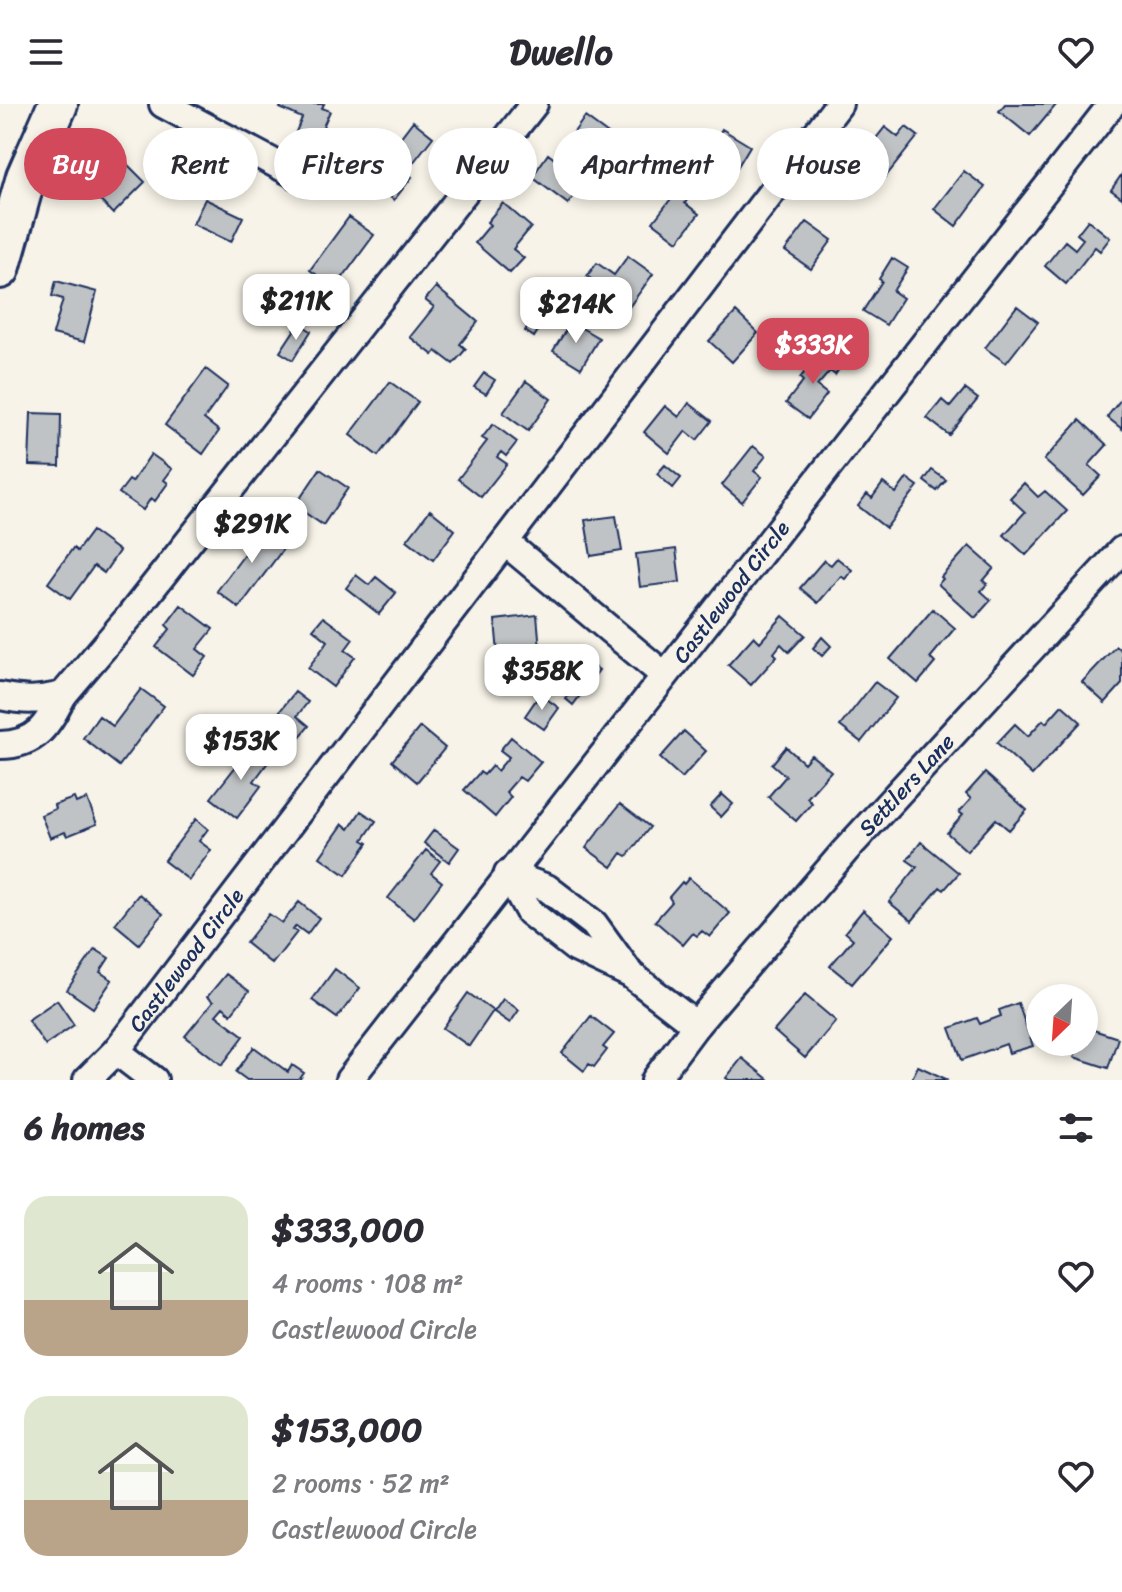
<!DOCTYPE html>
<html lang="en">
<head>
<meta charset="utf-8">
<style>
  :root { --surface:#fff; --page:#f7f7f7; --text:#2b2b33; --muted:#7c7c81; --accent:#d1495b }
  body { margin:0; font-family:Sriracha,sans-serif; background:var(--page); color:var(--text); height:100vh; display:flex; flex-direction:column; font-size:30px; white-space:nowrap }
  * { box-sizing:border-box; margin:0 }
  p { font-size:26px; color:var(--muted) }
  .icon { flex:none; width:44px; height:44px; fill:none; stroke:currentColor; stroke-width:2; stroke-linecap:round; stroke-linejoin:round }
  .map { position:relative; height:976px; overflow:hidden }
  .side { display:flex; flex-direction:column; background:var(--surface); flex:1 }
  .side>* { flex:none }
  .guide { position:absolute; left:24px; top:24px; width:1074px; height:72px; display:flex; gap:16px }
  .needle { width:52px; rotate:205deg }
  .controls { position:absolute; left:1026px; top:880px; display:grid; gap:16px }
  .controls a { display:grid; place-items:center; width:72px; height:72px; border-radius:50%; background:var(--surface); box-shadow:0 4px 12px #0003; font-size:40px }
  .price { position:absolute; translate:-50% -68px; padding:0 18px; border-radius:16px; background:#fff; color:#222; font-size:26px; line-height:52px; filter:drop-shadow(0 2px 4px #0008) }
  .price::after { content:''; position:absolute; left:50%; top:48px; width:24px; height:18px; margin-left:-12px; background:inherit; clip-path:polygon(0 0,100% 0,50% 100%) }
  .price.current { background:var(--accent); color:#fff }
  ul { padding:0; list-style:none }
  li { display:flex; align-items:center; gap:24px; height:200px; padding:0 24px }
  li span { display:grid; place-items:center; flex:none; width:224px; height:160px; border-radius:24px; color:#555 }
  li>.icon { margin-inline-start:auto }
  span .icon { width:96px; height:96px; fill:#fffc; stroke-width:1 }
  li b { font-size:34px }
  h2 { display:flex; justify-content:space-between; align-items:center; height:96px; padding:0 24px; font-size:34px }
  .pill { padding:0 28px; border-radius:36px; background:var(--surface); box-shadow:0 4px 12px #0003; font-size:28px; line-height:72px }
  .pill.current { background:var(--accent); color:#fff }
  header { display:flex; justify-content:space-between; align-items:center; height:104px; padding:0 24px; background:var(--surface); font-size:36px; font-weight:700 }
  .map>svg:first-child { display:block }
  .building { fill:#c0c3c5; stroke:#1b2f5e; stroke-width:2 }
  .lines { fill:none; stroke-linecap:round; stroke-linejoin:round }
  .street-casing { stroke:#1b2f5e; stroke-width:32 }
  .secondary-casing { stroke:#1b2f5e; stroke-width:44 }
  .street { stroke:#f7f3e8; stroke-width:26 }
  .secondary { stroke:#f7f3e8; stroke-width:38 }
  .labels { text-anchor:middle; stroke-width:6; stroke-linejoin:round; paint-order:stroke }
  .street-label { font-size:22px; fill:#1b2f5e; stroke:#f7f3e8 }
</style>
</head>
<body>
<header><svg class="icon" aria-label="menu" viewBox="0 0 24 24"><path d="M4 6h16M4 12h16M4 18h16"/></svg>Dwello<svg class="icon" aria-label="heart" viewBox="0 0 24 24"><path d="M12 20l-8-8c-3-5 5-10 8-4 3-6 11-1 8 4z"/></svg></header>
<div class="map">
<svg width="1122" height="976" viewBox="0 0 1122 976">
  <rect width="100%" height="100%" fill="#f7f3e8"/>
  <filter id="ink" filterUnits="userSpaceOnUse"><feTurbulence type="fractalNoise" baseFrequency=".0125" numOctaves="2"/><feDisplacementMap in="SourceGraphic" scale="16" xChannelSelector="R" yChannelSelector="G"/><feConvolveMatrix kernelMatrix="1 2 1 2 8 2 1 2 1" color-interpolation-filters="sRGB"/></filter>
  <g filter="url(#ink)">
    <!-- building -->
    <path class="building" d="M282 0H324L322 4 330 7 316 39 295 30 302 14 280 4Z
      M1005 0H1055L1056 1 1030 32 999 7Z
      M585 13 626 43 603 75 592 67 568 100 532 73 548 50 560 59 574 39 569 35Z
      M413 17 433 33 406 68 412 73 394 96 368 76Z
      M885 23 898 33 906 23 918 32 883 76 859 56Z
      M722 25 750 42 732 72 704 55Z
      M123 56 145 78 113 110 91 87Z
      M686 67 705 81 695 94 691 91 685 99 699 110 678 137 653 118 680 83 677 80Z
      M964 67 985 83 956 122 934 105Z
      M1122 70V94L1111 86Z
      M205 95 243 113 231 138 193 120Z
      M503 99 531 123 513 145 524 154 510 169 475 139 490 121 487 118Z
      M349 113 374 131 335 184 310 166Z
      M1088 116 1110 134 1100 147 1095 143 1066 180 1045 162 1065 137 1075 145 1083 135 1077 130Z
      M807 118 832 136 811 165 785 147Z
      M628 152 653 170 629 203 587 172 597 159 614 171Z
      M892 154 908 164 893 187 903 194 886 221 863 207 882 177 879 175Z
      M56 177 97 188 84 238 53 230 63 195 52 192Z
      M436 183 478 218 460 240 466 245 453 260 436 247 433 251 410 233 434 203 425 196Z
      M1017 202 1038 218 1006 259 985 244Z
      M736 208 758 229 732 258 709 237Z
      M533 213 543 219 534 233 525 227Z
      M571 218 599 234 581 264 553 247Z
      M299 219 311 227 293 256 280 248Z
      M822 247 841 262 835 271 830 267 817 282 827 290 808 315 786 299 803 277 800 274Z
      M206 265 228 282 204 315 219 327 203 350 165 321Z
      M484 269 495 276 486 290 474 283Z
      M526 277 551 295 528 327 503 309Z
      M390 278 418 298 378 352 350 331Z
      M965 285 978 295 949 331 927 314 942 296 950 303Z
      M1122 294V325L1107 313Z
      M689 299 712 317 697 336 686 327 669 349 644 328 665 302 679 313Z
      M31 309 61 310 60 362 29 361Z
      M1080 316 1107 341 1089 361 1101 372 1083 391 1044 356Z
      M493 320 517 338 506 352 501 348 497 353 507 360 481 393 458 375 487 337 482 334Z
      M753 342 766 352 754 367 762 373 742 398 722 381Z
      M151 350 172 365 164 376 168 379 155 397 151 394 143 406 119 389 129 376 132 378Z
      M665 361 681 374 673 384 657 370Z
      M320 365 348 384 323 421 295 402Z
      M932 366 946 376 937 387 924 377Z
      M907 374 918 382 886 424 858 402 867 390 872 394 883 379 896 389Z
      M1024 379 1038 393 1045 387 1067 407 1026 451 1004 431 1025 408 1010 394Z
      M430 406 455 426 433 456 407 436Z
      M616 412 622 447 591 452 585 416Z
      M258 420 286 441 239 504 217 487 247 447 241 442Z
      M92 427 119 447 104 469 94 462 70 495 48 479 73 444 77 447Z
      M969 442 994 464 983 477 987 480 981 487 991 496 975 514 938 480 943 475 941 473Z
      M676 445 680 478 640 483 636 450Z
      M837 454 852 466 845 475 841 472 818 499 800 484 824 456 831 461Z
      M356 471 369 481 376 473 396 489 379 510 346 484Z
      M181 501 213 525 197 545 207 553 193 571 156 543 170 525 166 521Z
      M933 505 955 524 930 554 935 559 918 579 890 555Z
      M537 511 540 545 498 550 495 516Z
      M783 512 805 531 789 548 781 540 774 549 777 552 751 581 728 561 754 532 760 538Z
      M323 513 353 535 345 546 355 553 333 583 308 564 328 537 313 525Z
      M822 533 831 542 822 552 813 544Z
      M567 542 599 566 573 601 566 595 574 585 548 566Z
      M1116 542 1122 547V580L1105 599 1082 578Z
      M875 578 896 594 861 638 840 622Z
      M141 585 164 602 119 662 83 634 99 612 113 622Z
      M295 588 308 598 297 612 309 622 285 651 261 631Z
      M540 590 559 604 544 625 525 612Z
      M1062 601 1081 618 1032 671 997 639 1015 620 1028 632 1043 616 1046 619Z
      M420 623 445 644 417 678 392 657Z
      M684 627 706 647 682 674 660 654Z
      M511 633 541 658 525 677 519 673 506 688 511 693 495 713 464 686 480 668 484 671 492 662 497 667 509 653 500 646Z
      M246 639 269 657 254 677 261 682 237 714 211 694 240 657 236 654Z
      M786 643 804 659 811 651 831 667 807 694 812 699 796 717 768 693 786 672 772 660Z
      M985 669 1027 706 1009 726 996 715 967 747 947 729 963 711 959 708 971 695 966 690Z
      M722 690 733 700 721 713 710 703Z
      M74 694 76 699 87 695 97 720 67 732 65 728 50 734 41 711 55 705 54 701Z
      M620 700 650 723 627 752 622 749 612 763 586 744Z
      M361 707 376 717 363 736 368 739 346 771 320 753 343 720 349 725Z
      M196 715 208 725 199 737 211 746 189 776 164 757Z
      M434 726 459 744 449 758 424 739Z
      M921 738 959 769 944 786 940 783 912 817 889 798 917 763 907 756Z
      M426 746 440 757 431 769 442 778 414 815 388 794Z
      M689 774 730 809 710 833 702 827 697 832 693 829 683 841 655 817 672 798 669 793 682 778 684 780Z
      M139 790 163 810 139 840 115 820Z
      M299 798 319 814 307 830 296 822 293 826 297 828 272 860 246 839 269 810 282 819Z
      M863 806 893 832 852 880 830 862 853 835 845 828Z
      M95 845 109 854 100 868 112 876 93 904 67 886Z
      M335 865 360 884 337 914 312 896Z
      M226 870 249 887 231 910 223 903 216 911 244 932 222 961 185 932 213 898 207 893Z
      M468 889 493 907 469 942 443 924Z
      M805 891 836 917 805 954 774 927Z
      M503 895 519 906 510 919 494 908Z
      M57 896 74 921 45 941 28 916Z
      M1018 899 1033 942 1009 949 1006 940 962 956 950 924 977 914 980 920 1001 912 999 906Z
      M591 912 614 930 603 943 607 946 594 963 589 960 584 967 562 949Z
      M1084 923 1118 934 1108 964 1074 953 1076 947 1061 942 1063 938H1084Z
      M254 943 288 968 292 961 304 969 299 976H247L236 968Z
      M742 954 769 976H729L726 974Z
      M918 962 948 976H911Z"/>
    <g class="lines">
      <defs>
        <g id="street">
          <path d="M163 0 310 78"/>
          <path d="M505 438 664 571"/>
          <path d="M63 591 130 512 534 0"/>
          <path d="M0 592C25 597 38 597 63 591 48 620 37 641 0 641"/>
          <path d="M508 770 529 808 575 844 630 870 696 921"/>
          <path d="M508 770 547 784 594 820 628 867"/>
          <path d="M116 947 154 976"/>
          <path id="s1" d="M87 976 116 947 839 0"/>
          <path id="s2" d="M349 976 1112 0"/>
          <path id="s3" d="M655 976 696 921 845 747 1122 446"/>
        </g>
        <path id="secondary" d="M0 165 26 73 58 0"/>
      </defs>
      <!-- street casing -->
      <use href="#street" class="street-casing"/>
      <!-- secondary casing -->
      <use href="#secondary" class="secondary-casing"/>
      <!-- street -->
      <use href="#street" class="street"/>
      <!-- secondary -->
      <use href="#secondary" class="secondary"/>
    </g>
  </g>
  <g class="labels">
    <!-- street labels -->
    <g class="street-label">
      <text dy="8" stroke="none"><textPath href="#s2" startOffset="620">Castlewood Circle</textPath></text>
      <text dy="8" stroke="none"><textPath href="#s3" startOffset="388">Settlers Lane</textPath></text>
      <text dy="8" stroke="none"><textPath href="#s1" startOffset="156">Castlewood Circle</textPath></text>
    </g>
  </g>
</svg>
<div class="controls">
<a><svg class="needle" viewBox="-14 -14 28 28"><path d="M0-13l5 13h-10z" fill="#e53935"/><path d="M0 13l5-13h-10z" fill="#7c7c81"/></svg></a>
</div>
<b class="price" style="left:296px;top:238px">$211K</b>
<b class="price" style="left:576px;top:241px">$214K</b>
<b class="price current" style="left:813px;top:282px">$333K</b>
<b class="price" style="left:252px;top:461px">$291K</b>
<b class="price" style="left:542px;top:608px">$358K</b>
<b class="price" style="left:241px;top:678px">$153K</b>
<div class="guide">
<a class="pill current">Buy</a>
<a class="pill">Rent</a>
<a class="pill">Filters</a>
<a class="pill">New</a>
<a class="pill">Apartment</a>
<a class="pill">House</a>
</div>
</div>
<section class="side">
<h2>6 homes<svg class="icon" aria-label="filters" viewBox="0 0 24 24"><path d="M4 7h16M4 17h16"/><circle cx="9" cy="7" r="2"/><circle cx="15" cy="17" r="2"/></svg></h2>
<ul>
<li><span style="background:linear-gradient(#dfe7d0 65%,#b9a48a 0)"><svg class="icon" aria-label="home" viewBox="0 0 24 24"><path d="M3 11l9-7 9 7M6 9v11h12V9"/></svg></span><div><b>$333,000</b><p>4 rooms · 108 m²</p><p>Castlewood Circle</p></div><svg class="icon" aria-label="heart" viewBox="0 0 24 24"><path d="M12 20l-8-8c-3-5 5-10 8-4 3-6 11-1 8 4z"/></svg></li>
<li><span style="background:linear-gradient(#dfe7d0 65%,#b9a48a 0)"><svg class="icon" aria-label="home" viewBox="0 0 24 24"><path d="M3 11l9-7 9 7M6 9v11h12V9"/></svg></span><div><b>$153,000</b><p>2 rooms · 52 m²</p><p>Castlewood Circle</p></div><svg class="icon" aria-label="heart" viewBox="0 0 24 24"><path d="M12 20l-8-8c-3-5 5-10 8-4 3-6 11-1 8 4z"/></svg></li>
</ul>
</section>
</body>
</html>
